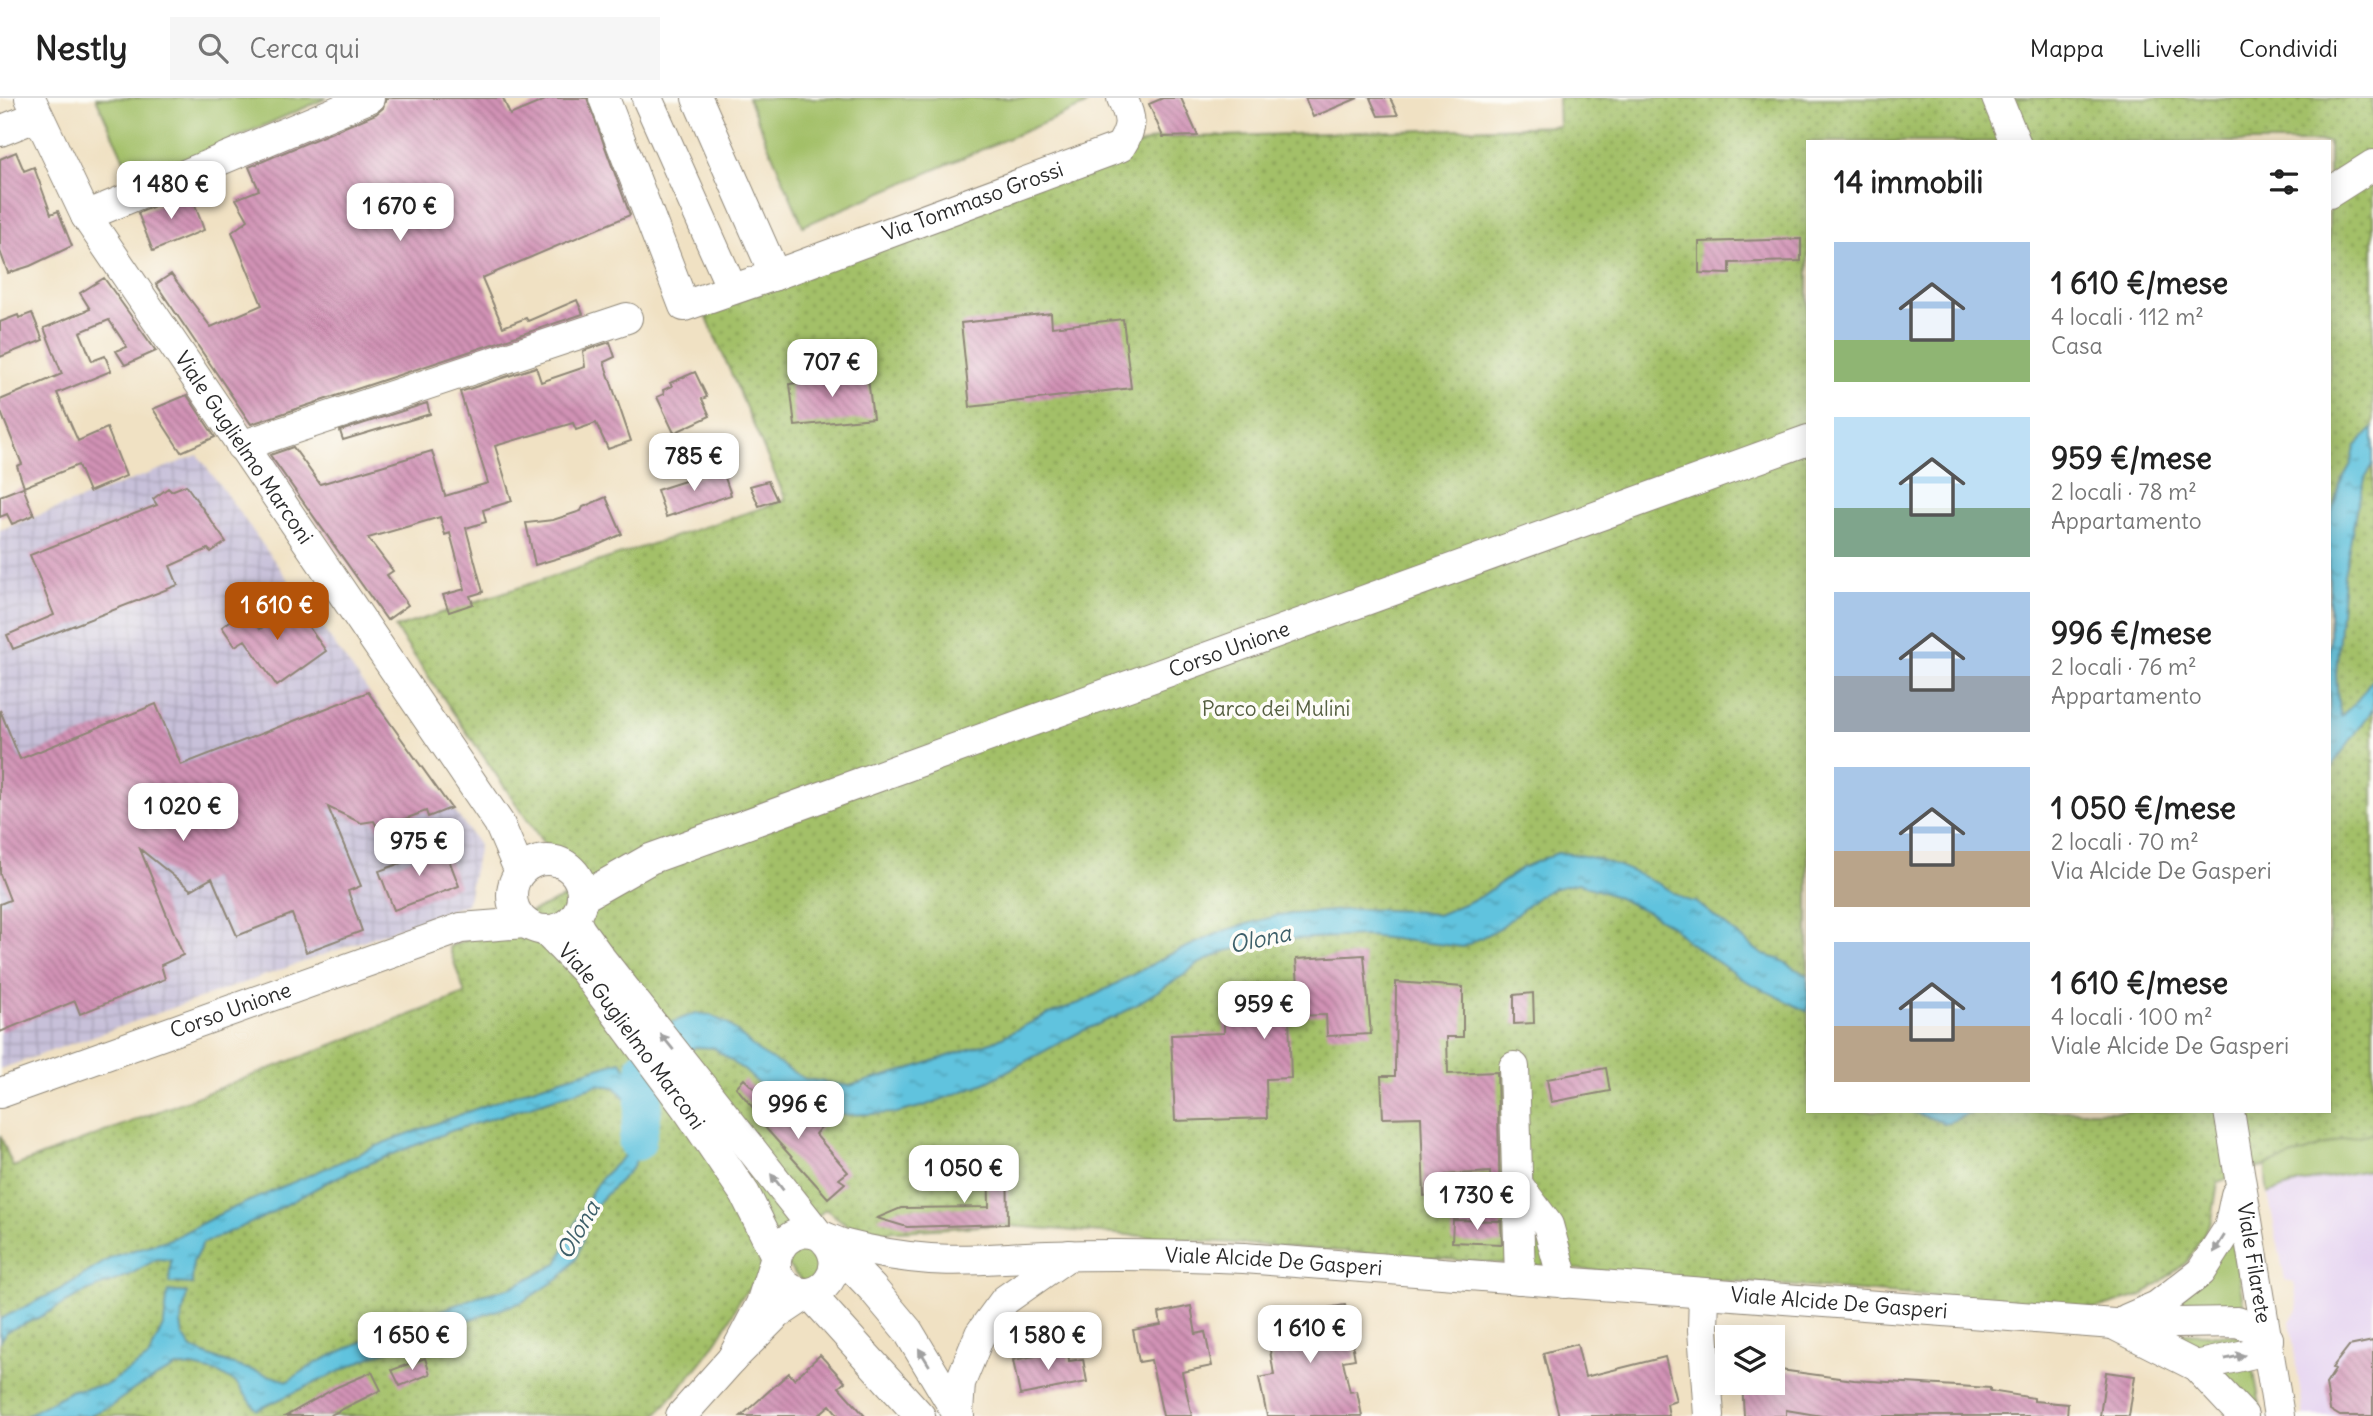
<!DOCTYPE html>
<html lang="it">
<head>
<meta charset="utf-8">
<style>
  :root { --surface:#fff; --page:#f6f6f6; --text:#222; --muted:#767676; --line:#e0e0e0; --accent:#b45309 }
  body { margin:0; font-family:Delius,sans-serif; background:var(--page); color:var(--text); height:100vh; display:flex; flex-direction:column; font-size:26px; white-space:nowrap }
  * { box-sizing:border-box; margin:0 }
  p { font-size:23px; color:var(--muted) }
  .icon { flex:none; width:38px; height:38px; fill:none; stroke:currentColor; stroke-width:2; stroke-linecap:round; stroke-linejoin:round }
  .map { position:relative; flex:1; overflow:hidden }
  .panel { position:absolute; left:1806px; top:42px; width:525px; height:973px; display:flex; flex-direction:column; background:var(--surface); border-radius:0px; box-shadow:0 4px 18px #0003 }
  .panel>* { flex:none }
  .fabs { position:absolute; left:1715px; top:1227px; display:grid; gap:14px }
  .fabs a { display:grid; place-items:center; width:70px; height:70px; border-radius:0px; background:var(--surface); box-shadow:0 4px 18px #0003; font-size:35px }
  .price { position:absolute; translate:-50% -60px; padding:0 16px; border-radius:14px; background:#fff; color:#222; font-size:23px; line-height:46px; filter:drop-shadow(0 2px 4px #0008) }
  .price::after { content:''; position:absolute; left:50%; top:42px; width:21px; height:16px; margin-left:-10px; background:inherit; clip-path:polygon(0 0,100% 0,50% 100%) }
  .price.selected { background:var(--accent); color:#fff }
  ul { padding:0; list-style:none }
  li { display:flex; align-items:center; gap:21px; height:175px; padding:0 28px }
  li span { display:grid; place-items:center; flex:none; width:196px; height:140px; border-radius:0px; color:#555 }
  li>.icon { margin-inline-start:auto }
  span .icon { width:84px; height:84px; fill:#fffc; stroke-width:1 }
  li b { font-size:30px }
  h2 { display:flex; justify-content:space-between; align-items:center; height:84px; padding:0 28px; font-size:30px }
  header { display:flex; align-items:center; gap:42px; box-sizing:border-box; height:98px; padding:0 35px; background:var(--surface); border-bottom:2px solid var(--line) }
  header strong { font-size:33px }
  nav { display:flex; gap:38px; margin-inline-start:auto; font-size:24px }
  .search { width:490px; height:63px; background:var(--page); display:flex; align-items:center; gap:18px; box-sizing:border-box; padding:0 24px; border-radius:0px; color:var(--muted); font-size:26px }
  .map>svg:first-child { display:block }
  .built { fill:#e5d3f1 }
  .industrial { fill:url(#industrial-grid) }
  .green { fill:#a3c068; stroke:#67764a; stroke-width:2 }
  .park { fill:url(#park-dots); stroke:#67764a; stroke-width:2; fill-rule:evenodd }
  .water { fill:url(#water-ripples); stroke:#467784; stroke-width:2 }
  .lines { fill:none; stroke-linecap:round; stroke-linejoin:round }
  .river { stroke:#60c3de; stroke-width:37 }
  .building { fill:url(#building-back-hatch) }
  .minor-casing { stroke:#8e8677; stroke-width:32 }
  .minor { stroke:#fff; stroke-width:30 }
  .oneway { fill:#a0a0a0 }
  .labels { text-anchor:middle; stroke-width:7; stroke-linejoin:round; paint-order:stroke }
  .street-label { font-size:21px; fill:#2b2b2b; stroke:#fdfcf7 }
  .park-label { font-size:21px; fill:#555f40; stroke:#fdfcf7 }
  .water-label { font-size:23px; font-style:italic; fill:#3e606a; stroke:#fdfcf7 }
</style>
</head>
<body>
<header>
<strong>Nestly</strong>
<div class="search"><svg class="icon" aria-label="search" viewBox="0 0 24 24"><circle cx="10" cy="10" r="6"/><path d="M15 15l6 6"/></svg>Cerca qui</div>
<nav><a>Mappa</a><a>Livelli</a><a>Condividi</a></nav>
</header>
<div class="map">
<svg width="2373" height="1318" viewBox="0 0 2373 1318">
  <defs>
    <pattern id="industrial-grid" width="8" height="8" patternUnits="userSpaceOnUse" patternTransform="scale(1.75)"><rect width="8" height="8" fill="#c7c0d9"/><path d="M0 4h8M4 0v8" fill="none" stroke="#aba5ba"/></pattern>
    <pattern id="park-dots" width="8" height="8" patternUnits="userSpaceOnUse" patternTransform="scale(1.75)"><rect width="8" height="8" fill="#a3c068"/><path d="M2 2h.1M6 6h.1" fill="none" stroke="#859c56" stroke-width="1.8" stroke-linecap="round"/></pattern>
    <pattern id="water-ripples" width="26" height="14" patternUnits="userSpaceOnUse" patternTransform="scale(1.75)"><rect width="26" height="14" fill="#60c3de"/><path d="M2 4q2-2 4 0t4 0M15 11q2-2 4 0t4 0" fill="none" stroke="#4f9fb4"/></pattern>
    <pattern id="building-back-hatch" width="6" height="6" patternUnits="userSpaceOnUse" patternTransform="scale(1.75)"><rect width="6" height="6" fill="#d192b5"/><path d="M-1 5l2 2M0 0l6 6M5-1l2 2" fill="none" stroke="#aa7793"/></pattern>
  </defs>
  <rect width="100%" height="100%" fill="#fdfcf7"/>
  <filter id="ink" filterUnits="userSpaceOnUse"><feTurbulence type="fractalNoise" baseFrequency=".0143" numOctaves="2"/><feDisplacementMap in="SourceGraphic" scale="14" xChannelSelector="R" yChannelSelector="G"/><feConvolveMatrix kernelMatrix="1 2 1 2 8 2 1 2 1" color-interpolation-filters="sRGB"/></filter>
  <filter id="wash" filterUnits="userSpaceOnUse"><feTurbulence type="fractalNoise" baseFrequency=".00686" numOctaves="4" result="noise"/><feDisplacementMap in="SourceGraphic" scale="28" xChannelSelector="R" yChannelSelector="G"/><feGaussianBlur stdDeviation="1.57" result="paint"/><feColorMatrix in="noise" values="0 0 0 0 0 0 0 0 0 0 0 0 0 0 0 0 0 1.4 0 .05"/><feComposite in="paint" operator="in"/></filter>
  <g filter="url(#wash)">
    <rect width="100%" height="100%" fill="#f0e1c3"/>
    <!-- built -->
    <path class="built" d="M2373 1071V1318H2304L2290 1223 2298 1213 2294 1184 2285 1182 2268 1096 2299 1085Z"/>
    <!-- industrial -->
    <path class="industrial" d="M198 357 479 747 467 806 0 971V432Z"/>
    <!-- green -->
    <path class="green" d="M96 0H327L134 84Z
      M748 0H1083L1086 7 803 128Z
      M2373 643V1071L2299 1085 2268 1096C2261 1054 2270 1046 2292 1013H2329Z
      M2232 1139 2245 1216 2159 1211Z
      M789 1144 828 1150 809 1191 779 1158Z
      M2144 1233 2251 1238 2252 1243 2200 1253Z
      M2252 1263 2261 1312 2220 1272Z"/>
    <!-- park -->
    <path class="park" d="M1558 0H2373V1035L2343 1041 2218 1084 2212 1122 2187 1164 2143 1197 2096 1211 998 1127 866 1135 853 1131 825 1111 739 1202C721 1247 686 1282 655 1318H0V1037L13 1069 465 896 449 849 577 794 395 530 786 402 704 213 1157 40 1559 28ZM1808 44H2329V1013H1808Z"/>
    <!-- water -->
    <path class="water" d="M2373 330V367L2366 378 2356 413 2344 477 2336 576 2338 605 2341 618 2356 604 2373 580V611L2329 672V425L2339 387 2351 366 2355 349Z
      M1557 755C1594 756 1624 769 1657 785 1669 791 1682 803 1696 804L1763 857 1779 861 1808 878V914L1742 881 1686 842 1673 829 1648 814 1614 798 1578 785 1552 791 1540 797 1500 830 1463 849 1367 838 1287 841 1226 853 1196 867 1184 877 1117 918 1080 934 987 984 924 1008 897 1015 814 1018 773 999 745 973 714 950 695 949 686 956 666 927 695 915 710 917 728 926 759 954 805 981 849 988 906 972 994 943 1046 917 1082 904 1171 856 1226 832 1279 817 1358 811 1415 813 1438 817 1480 799 1522 770Z
      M621 963 648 1004 650 1021 646 1043 632 1070 594 1109 576 1161 560 1180 522 1204 441 1231 366 1261 257 1312 237 1286 219 1275 193 1269H176L136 1290 111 1308 88 1318H25L72 1292 106 1287 148 1260 164 1226 168 1193 187 1195 181 1225 183 1238 192 1251 227 1265 288 1283 316 1265 357 1246 478 1198 512 1189 557 1166 582 1111 594 1090 603 1078 624 1058 632 1034 633 1023 625 1000 615 989 597 987 451 1033 363 1068 333 1081 260 1121 203 1145 193 1164 192 1186 169 1185 171 1162 157 1161 129 1177 86 1194 38 1220 7 1233 0 1242V1221L61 1191 114 1158 173 1140 224 1114 391 1042 538 988Z
      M1910 1013H1975L1950 1024 1944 1025Z"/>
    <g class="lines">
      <!-- river -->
      <path class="river" d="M637 1044 643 1014 645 969 674 943"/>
    </g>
    <g id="blocks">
      <!-- building -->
      <path class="building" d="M386 0H503L510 17 550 0H587L630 117 482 180 503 229 526 220 528 223 577 202 583 216 251 326 156 186 171 176 211 229 262 207 232 134 248 122 236 101 259 92 249 69 376 16 383 10Z
        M1163 0H1181L1198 38 1163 39 1149 6Z
        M1305 0H1358L1313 19Z
        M1370 0H1390L1398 17 1378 18Z
        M16 54 24 73 34 69 51 116 58 113 72 148 30 168 8 175 0 153V61Z
        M190 93 204 132 153 153 138 115Z
        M1801 141V163L1730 165V176L1699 175V144Z
        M104 180 156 253 125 267 116 253 127 249 109 222 80 234 92 263 105 258 111 273 57 295 78 343 107 330 126 378 89 394 78 367 24 389 17 368 22 366 0 312V302L62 276 44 230 90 211 80 195Z
        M32 215 43 242 0 259V224L18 217 19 220Z
        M1051 215 1052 229 1123 221 1131 290 970 309 961 225Z
        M610 244 615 259 604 264 631 343 608 351 596 325 576 332 573 325 495 348 512 403 483 412 486 424 466 430 483 494 470 498 473 506 449 514 443 497 465 491 450 435 445 437 440 419 368 440 393 473 387 477 408 507 387 522 270 357 293 349 320 386 432 353 445 398 488 385 460 294 536 269 541 284 585 269 583 253Z
        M867 273 873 320 795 328 790 286 801 284 800 279Z
        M695 274 707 299 702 301 710 318 674 335 657 299 664 296 663 292 672 288 670 285Z
        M187 297 215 339 181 354 153 311Z
        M427 305 430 316 343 342 340 333Z
        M722 371 731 397 666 419 657 392Z
        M768 383 777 402 759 408 750 388Z
        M186 387 226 444 211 454 208 451 170 468 178 487 13 551 7 537 54 517 30 457 157 407 153 401 168 390 171 393Z
        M23 389 34 417 12 426 7 416 0 419V398Z
        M606 399 622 436 589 451 535 467 526 425 553 422 581 413 583 409Z
        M293 507 326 553 277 588 245 542 235 548 222 529 246 511 260 531Z
        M368 594 451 710 428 719 426 713 378 731 374 723 361 725 328 709 361 788 348 793 362 833 306 854 292 816 237 838 212 780 191 792 140 751 183 857 161 867 165 881 80 916 75 903 0 934V806L10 802 0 776V612L20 661 156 606 181 667Z
        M444 749 459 788 394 812 379 773Z
        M1364 857 1371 936 1327 938 1326 917 1289 918 1291 980 1266 981 1267 1020 1175 1023 1171 937 1224 935V903L1299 899 1296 861Z
        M1396 884 1463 889V939H1447L1448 976 1497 974 1500 1102H1492L1490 1074 1446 1077 1447 1096 1424 1098 1421 1019 1383 1020 1381 978H1395Z
        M1533 895 1534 925 1514 926V897Z
        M1606 970 1610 993 1551 1004 1547 981Z
        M744 981 782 1017 787 1011 822 1028 815 1036 848 1074 839 1081 845 1085 828 1100 755 1018 758 1016 736 989Z
        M988 1055H1007L1008 1126 907 1129 877 1120 901 1110 989 1109Z
        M1453 1122 1501 1123 1502 1146 1452 1144Z
        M1345 1207 1355 1261 1343 1263 1350 1294 1357 1293 1362 1318H1267L1259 1280 1274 1277 1265 1221Z
        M1191 1208 1196 1236 1205 1234 1212 1268 1182 1274 1192 1318H1163L1151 1262 1139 1264 1133 1232 1161 1227 1159 1215Z
        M2373 1243V1318H2340L2330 1312 2326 1286 2335 1272 2332 1270 2349 1248Z
        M1577 1246 1585 1279 1665 1259 1676 1303 1667 1306 1669 1318H1559L1543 1255Z
        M1068 1252 1069 1263 1083 1261 1087 1284 1020 1297 1013 1262Z
        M820 1257 845 1284 839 1289 865 1318H839L830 1307 817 1318H741L789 1275 794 1281Z
        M425 1260 430 1276 400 1288 392 1272Z
        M1773 1271 1854 1282 1990 1290V1293L2034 1300V1303L2068 1306 2067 1318H1822L1786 1312V1318H1744L1742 1284H1773Z
        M372 1274 381 1292 329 1318H286L337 1289Z
        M2106 1274 2135 1278 2129 1318H2100Z"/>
    </g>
  </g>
  <g filter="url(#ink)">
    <use href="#blocks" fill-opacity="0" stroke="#8e8677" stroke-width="2"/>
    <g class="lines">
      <defs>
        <g id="minor">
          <path id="s1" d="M30 0 86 118 499 725 520 774"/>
          <path id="s2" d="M604 0 684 208 775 177 1120 49C1133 29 1132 21 1122 0"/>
          <path d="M647 0 732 191"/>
          <path d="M697 0 775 177"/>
          <path d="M1997 0 2015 44"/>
          <path d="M0 33 38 18"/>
          <path d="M2329 95 2373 67"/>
          <path d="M86 118 369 0"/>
          <path d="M241 348 627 220"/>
          <circle cx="547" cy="797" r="35"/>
          <path id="s3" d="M583 799 650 761 1808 342"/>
          <path id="s4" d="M574 820 580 832 601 861 819 1137C856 1165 819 1213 787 1188 766 1172 777 1140 801 1135 816 1132 832 1144 846 1147 873 1154 903 1159 930 1161 969 1164 1009 1159 1047 1158 1113 1156 1178 1157 1244 1160L2114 1226 2237 1224 2255 1230 2268 1241"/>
          <path id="s5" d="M546 833 584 872 690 1015 745 1096 776 1158 761 1206 732 1261"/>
          <path d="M1514 969 1520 1181"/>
          <path id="s6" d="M0 995 461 830 525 825"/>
          <path id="s7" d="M2229 1013 2279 1318"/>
          <path d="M1518 1087 1548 1127 1564 1185"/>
          <path d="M831 1148 872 1190 908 1233 959 1318"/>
          <path d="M1704 1196 1703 1232 1709 1318"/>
          <path d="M2127 1221 2157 1208 2201 1174 2229 1130 2236 1097"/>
          <path d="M2117 1228 2196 1268 2243 1318"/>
          <path d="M2196 1268 2254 1255 2268 1241"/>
          <path d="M958 1315 960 1285 980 1236 1005 1202 1069 1157"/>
          <path d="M681 1318 732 1261 776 1217 809 1195 920 1318"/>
        </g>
      </defs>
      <!-- minor casing -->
      <use href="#minor" class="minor-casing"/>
      <!-- minor -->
      <use href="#minor" class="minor"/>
    </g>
    <!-- one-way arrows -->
    <defs><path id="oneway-solid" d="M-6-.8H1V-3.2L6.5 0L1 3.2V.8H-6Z" transform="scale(1.75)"/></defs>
    <g class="oneway">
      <use href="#oneway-solid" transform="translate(667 944) rotate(-129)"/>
      <use href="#oneway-solid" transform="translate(777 1084) rotate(-128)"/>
      <use href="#oneway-solid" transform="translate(2219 1146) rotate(122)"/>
      <use href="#oneway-solid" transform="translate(924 1259) rotate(-122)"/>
      <use href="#oneway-solid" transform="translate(2235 1259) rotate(-12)"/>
    </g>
  </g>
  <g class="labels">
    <!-- street labels -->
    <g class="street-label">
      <text dy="7" stroke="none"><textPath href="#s2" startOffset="530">Via Tommaso Grossi</textPath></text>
      <text dy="7" stroke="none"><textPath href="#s1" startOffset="411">Viale Guglielmo Marconi</textPath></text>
      <text dy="7" stroke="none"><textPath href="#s3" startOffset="693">Corso Unione</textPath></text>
      <text dy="7" stroke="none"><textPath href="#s6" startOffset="245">Corso Unione</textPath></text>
      <text dy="7" stroke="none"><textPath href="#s5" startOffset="136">Viale Guglielmo Marconi</textPath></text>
      <text dy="7" stroke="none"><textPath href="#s4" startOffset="1045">Viale Alcide De Gasperi</textPath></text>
      <text dy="7" stroke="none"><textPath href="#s7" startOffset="154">Viale Filarete</textPath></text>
      <text dy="7" stroke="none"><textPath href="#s4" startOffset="1612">Viale Alcide De Gasperi</textPath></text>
    </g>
    <!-- park labels -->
    <g class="park-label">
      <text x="1276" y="618">Parco dei Mulini</text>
    </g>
    <!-- water labels -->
    <g class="water-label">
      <text transform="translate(1260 841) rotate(-12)" y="8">Olona</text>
      <text transform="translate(578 1132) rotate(-60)" y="8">Olona</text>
    </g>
  </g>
</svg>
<div class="fabs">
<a><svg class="icon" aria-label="layers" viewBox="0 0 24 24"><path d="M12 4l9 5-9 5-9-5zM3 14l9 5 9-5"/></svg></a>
</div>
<b class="price" style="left:171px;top:123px">1 480 €</b>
<b class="price" style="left:400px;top:145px">1 670 €</b>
<b class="price" style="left:832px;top:301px">707 €</b>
<b class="price" style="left:694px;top:395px">785 €</b>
<b class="price selected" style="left:277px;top:544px">1 610 €</b>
<b class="price" style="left:183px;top:745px">1 020 €</b>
<b class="price" style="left:419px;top:780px">975 €</b>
<b class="price" style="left:1264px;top:943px">959 €</b>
<b class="price" style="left:798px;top:1043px">996 €</b>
<b class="price" style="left:964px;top:1107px">1 050 €</b>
<b class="price" style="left:1477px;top:1134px">1 730 €</b>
<b class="price" style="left:1310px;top:1267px">1 610 €</b>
<b class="price" style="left:412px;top:1274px">1 650 €</b>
<b class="price" style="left:1048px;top:1274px">1 580 €</b>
<section class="panel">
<h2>14 immobili<svg class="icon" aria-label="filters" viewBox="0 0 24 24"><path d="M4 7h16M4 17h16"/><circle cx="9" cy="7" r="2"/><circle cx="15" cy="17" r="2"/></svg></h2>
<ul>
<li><span style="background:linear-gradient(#a9c7e8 70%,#8fb573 0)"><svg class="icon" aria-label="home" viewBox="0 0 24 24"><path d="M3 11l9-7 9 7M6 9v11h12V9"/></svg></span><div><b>1 610 €/mese</b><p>4 locali · 112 m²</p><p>Casa</p></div></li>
<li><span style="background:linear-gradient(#bfe0f5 65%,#7fa58c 0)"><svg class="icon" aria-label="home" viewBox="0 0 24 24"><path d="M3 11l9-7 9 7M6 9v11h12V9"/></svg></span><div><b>959 €/mese</b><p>2 locali · 78 m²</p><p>Appartamento</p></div></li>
<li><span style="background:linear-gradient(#a9c7e8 60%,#9aa5b1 0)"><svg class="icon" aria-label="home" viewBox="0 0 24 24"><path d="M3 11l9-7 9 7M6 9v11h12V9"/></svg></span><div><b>996 €/mese</b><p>2 locali · 76 m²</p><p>Appartamento</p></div></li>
<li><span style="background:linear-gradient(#a9c7e8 60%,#b9a48a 0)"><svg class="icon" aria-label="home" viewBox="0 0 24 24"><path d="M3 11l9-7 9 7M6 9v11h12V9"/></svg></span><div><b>1 050 €/mese</b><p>2 locali · 70 m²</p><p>Via Alcide De Gasperi</p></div></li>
<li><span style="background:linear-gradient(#a9c7e8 60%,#b9a48a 0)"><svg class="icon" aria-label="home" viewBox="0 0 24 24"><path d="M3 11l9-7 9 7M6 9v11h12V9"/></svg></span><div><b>1 610 €/mese</b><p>4 locali · 100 m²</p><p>Viale Alcide De Gasperi</p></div></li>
</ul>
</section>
</div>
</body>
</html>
